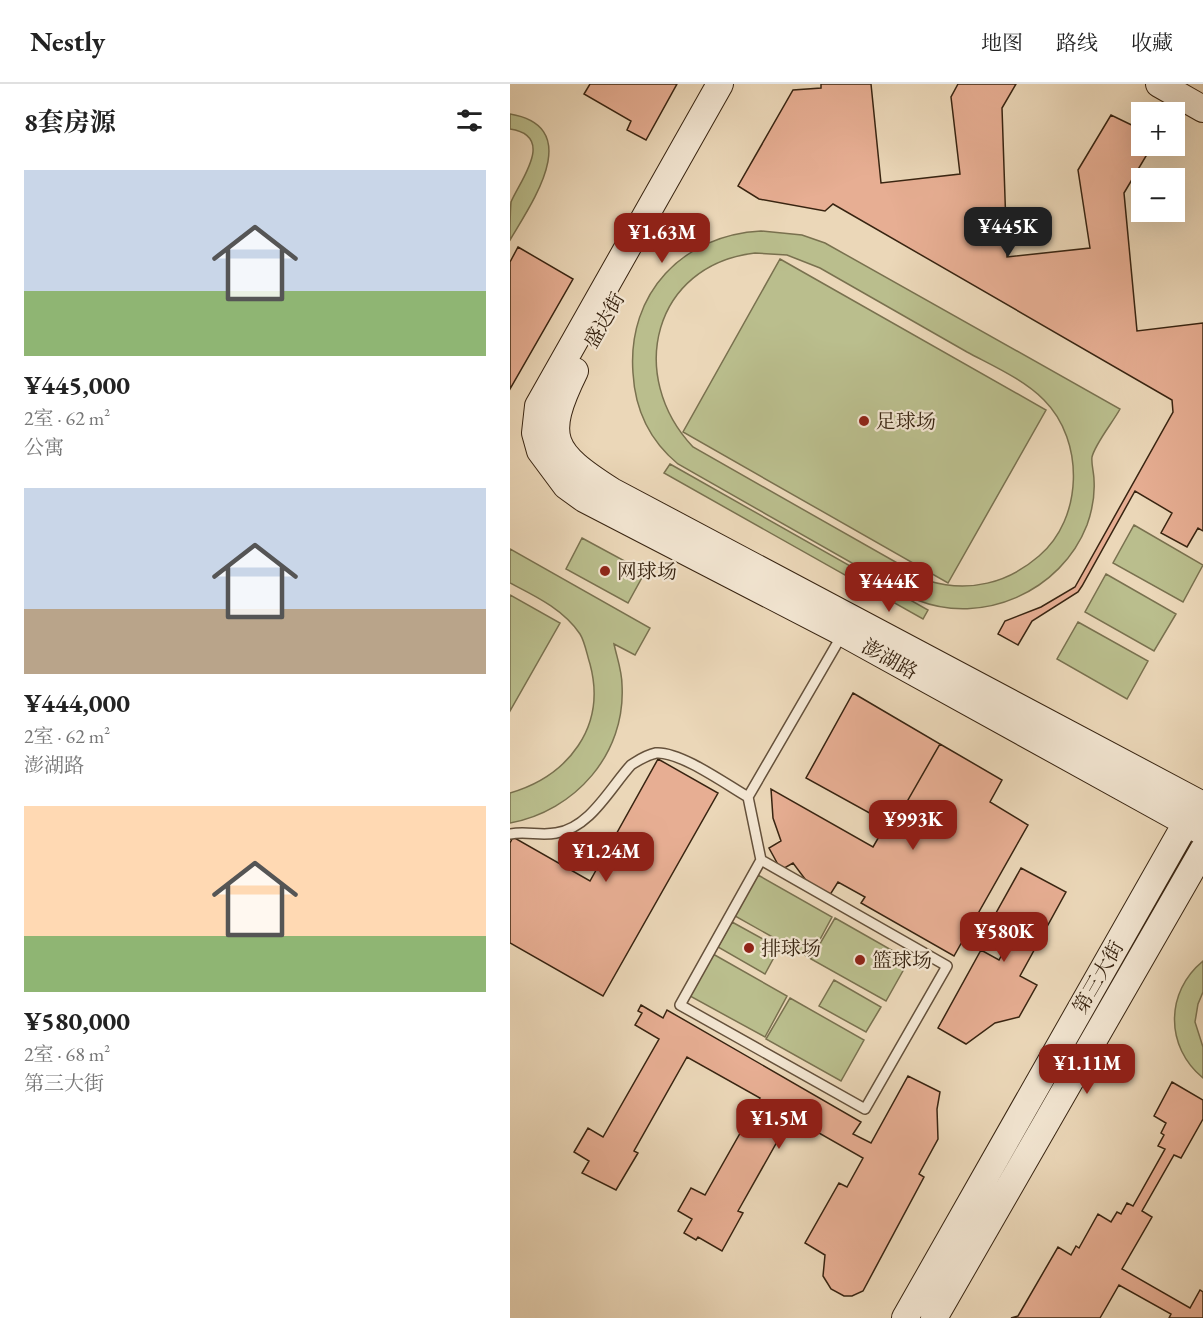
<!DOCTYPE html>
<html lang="zh">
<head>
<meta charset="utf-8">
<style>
  :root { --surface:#fff; --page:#f6f6f6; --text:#222; --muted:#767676; --line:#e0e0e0; --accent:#8f2418 }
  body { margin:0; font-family:"EB Garamond","Noto Serif SC",serif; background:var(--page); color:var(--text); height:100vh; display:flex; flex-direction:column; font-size:22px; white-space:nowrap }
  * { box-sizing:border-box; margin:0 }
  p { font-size:20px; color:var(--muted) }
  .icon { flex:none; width:33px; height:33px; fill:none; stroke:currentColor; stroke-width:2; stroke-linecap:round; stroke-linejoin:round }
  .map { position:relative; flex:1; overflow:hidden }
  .sheet { display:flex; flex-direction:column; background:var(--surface); width:510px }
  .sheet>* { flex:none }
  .fabs { position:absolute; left:621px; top:18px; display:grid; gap:12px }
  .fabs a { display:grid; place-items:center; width:54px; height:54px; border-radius:0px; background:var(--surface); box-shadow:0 6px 24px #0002; font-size:30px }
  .price { position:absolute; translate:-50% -51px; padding:0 14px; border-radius:12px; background:var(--accent); color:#fff; font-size:20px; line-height:39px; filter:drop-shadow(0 2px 3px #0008) }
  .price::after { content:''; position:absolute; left:50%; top:36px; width:18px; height:14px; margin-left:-9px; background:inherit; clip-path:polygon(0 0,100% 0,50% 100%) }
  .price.selected { background:#222; color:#fff }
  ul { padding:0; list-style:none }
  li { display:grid; align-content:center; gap:12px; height:318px; padding:0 24px }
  li span { display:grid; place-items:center; height:186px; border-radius:0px; color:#555 }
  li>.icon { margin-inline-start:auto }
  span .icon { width:108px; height:108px; fill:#fffc; stroke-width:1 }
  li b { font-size:26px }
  h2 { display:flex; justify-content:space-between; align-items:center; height:72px; padding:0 24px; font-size:26px }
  header { display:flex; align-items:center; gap:36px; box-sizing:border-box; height:84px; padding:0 30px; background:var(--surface); border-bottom:2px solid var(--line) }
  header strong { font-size:28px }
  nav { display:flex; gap:33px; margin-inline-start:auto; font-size:21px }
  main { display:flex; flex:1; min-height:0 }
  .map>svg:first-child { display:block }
  .grass { fill:#babe8d; stroke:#79714f; stroke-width:1.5; fill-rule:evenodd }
  .building { fill:#e7ae93; stroke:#382411; stroke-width:1.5 }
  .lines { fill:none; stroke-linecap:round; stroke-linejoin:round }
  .lane-casing { stroke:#65513b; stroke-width:12 }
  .secondary-casing { stroke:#382411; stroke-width:28 }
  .lane { stroke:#f2e5d1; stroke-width:9 }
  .secondary { stroke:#f2e5d1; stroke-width:26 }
  .poi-dot { fill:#8f2418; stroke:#f2e5d1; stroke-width:2 }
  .labels { text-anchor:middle; stroke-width:4.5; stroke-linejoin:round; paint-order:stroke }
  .street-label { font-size:20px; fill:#382411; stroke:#f2e5d1 }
  .poi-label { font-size:20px; fill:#382411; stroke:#f2e5d1; text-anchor:start }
</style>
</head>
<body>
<header>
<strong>Nestly</strong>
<nav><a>地图</a><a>路线</a><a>收藏</a></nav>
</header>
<main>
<section class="sheet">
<h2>8套房源<svg class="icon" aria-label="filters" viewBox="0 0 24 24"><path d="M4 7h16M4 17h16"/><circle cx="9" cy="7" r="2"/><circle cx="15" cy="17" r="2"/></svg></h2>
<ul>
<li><span style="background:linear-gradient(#c9d6e8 65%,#8fb573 0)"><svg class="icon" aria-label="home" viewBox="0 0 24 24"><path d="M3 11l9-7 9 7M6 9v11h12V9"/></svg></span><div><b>¥445,000</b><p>2室 · 62 m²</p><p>公寓</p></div></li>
<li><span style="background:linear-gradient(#c9d6e8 65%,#b9a48a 0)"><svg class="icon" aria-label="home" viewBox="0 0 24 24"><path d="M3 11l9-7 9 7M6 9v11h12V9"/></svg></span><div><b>¥444,000</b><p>2室 · 62 m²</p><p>澎湖路</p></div></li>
<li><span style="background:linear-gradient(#ffd9b3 70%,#8fb573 0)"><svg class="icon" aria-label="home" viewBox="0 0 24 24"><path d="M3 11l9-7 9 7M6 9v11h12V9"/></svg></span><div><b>¥580,000</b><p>2室 · 68 m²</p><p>第三大街</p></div></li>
</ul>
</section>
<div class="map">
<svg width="693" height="1234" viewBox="0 0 693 1234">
  <rect width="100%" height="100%" fill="#ebd7b8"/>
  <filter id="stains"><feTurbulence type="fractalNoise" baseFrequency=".00333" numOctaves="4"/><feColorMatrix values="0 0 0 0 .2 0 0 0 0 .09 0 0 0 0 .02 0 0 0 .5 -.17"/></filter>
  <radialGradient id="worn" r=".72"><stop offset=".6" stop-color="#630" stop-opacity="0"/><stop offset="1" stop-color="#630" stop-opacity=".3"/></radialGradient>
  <!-- grass -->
  <path class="grass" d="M0 30C76 43 21 120 0 156 0 145 0 128 1 118 9 98 47 52 0 45Z
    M251 147 292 151 315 159 610 325C603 338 585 360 582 373 581 379 584 389 584 396 585 411 582 427 577 441 551 508 472 542 407 516L168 380C139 356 125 326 123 289 117 209 173 151 251 147ZM245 169 277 171 310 184C359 212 408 240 457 268 483 282 513 295 534 316 575 357 573 435 529 472 498 499 459 509 419 497L183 363C116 292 143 181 245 169Z
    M270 175 536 326 438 499 173 348Z
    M160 380 418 526 413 535 154 389Z
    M624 441 693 481 673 518 603 479Z
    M72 454 135 488 118 519 56 485Z
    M0 465 140 544 125 571 104 560C107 574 112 587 112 601 116 670 65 727 0 739V709C58 692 97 643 80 580 77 571 75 558 70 550 53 525 25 512 0 499Z
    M596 490 666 530 644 567 575 528Z
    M0 511 50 539 0 627Z
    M568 538 638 577 617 615 547 575Z
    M248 791 322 833 300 874 225 832Z
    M325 834 399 876 376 917 301 875Z
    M222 838 269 864 255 890 208 863Z
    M203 870 277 912 255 953 180 912Z
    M693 877V908L688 920 685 938 693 963V994C655 963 655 908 693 877Z
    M324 896 371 923 356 948 309 922Z
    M280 914 354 956 331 997 256 955Z"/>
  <!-- building -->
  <path class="building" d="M80 0H167L136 56 117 46 121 37 74 10Z
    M311 0H361L371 99 450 90 441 13 448 0H506L492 24 497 173 580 164 568 86 601 31 632 46V62H642L614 109 627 247 693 239V447L688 444 677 463 651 449 662 429 625 407 572 502 568 508 522 537 508 561 488 550 495 537 531 523 565 503 663 328 662 316 323 120 315 127 249 115 228 102 283 6 311 4Z
    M8 163 63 195 0 305V178Z
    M343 609 430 660 383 742 296 694Z
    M430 660 492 696 480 718 518 741 444 872 351 819 355 813 328 798 318 814 295 795 283 779 271 786 259 764 271 757 263 734 261 705 363 763 377 739 383 742Z
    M148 675 208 709 93 912 0 859V759L3 753 80 797Z
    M511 784 556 808 510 892 527 901 509 933 485 939 456 960 428 944 471 866 489 876 508 841 486 829Z
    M131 921 153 934 157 926 351 1038 343 1050 361 1059 398 992 430 1008 427 1025 428 1055 409 1090 414 1093 353 1207 342 1212H334L321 1205 313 1192 315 1171 295 1159 329 1099 337 1103 353 1074 281 1033 228 1127 233 1129 212 1167 188 1153 186 1156 174 1149 182 1135 168 1127 181 1104 195 1111 250 1014 177 973 124 1067 128 1069 106 1106 72 1089 79 1077 64 1068 78 1044 93 1053 149 955 125 941 132 929 128 927Z
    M662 998 693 1016V1035L671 1074 664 1071 632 1127 642 1133 612 1185 680 1224 690 1206 693 1208V1234H659L661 1230 609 1201 590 1234H501L508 1232 548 1163 561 1171 566 1162 569 1164 588 1130 601 1138 607 1128 611 1130 617 1119 623 1122 655 1065 648 1062 654 1051 651 1049 656 1039 644 1032Z"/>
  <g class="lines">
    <defs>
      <path id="lane" d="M0 750C16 747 31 752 46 749 80 744 100 704 121 681 129 676 136 671 146 669 170 667 217 701 238 713
        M251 776 437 882 355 1025 170 921 251 776 238 713 332 551"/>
      <path id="secondary" d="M210 0 28 322 25 349 30 367 56 402 74 415 333 549 693 748
        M649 0 693 25
        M65 287C32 354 41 368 102 407L693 721
        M395 1234 684 725
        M424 1234 693 766"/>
    </defs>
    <!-- lane casing -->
    <use href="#lane" class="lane-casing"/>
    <!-- secondary casing -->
    <use href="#secondary" class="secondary-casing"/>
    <!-- lane -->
    <use href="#lane" class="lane"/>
    <!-- secondary -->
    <use href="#secondary" class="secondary"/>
  </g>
  <!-- markers -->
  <g class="poi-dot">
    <circle cx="354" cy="337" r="6"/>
    <circle cx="95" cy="487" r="6"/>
    <circle cx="239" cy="864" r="6"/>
    <circle cx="350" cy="876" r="6"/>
  </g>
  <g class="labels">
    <!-- street labels -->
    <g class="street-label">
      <text transform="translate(94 236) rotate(-60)" y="7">盛达街</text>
      <text transform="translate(380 575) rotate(29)" y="7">澎湖路</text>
      <text transform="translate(588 893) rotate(-60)" y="7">第三大街</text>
    </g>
    <!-- poi labels -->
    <g class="poi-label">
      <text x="366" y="344">足球场</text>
      <text x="107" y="494">网球场</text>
      <text x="251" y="871">排球场</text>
      <text x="362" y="883">篮球场</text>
    </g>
  </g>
  <rect width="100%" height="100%" filter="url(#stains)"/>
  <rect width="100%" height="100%" fill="url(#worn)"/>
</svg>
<div class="fabs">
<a>+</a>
<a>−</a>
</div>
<b class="price selected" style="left:498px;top:174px">¥445K</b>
<b class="price" style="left:152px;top:180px">¥1.63M</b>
<b class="price" style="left:379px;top:529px">¥444K</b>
<b class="price" style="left:403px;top:767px">¥993K</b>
<b class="price" style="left:96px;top:799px">¥1.24M</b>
<b class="price" style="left:494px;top:879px">¥580K</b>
<b class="price" style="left:577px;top:1011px">¥1.11M</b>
<b class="price" style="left:269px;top:1066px">¥1.5M</b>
</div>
</main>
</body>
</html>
